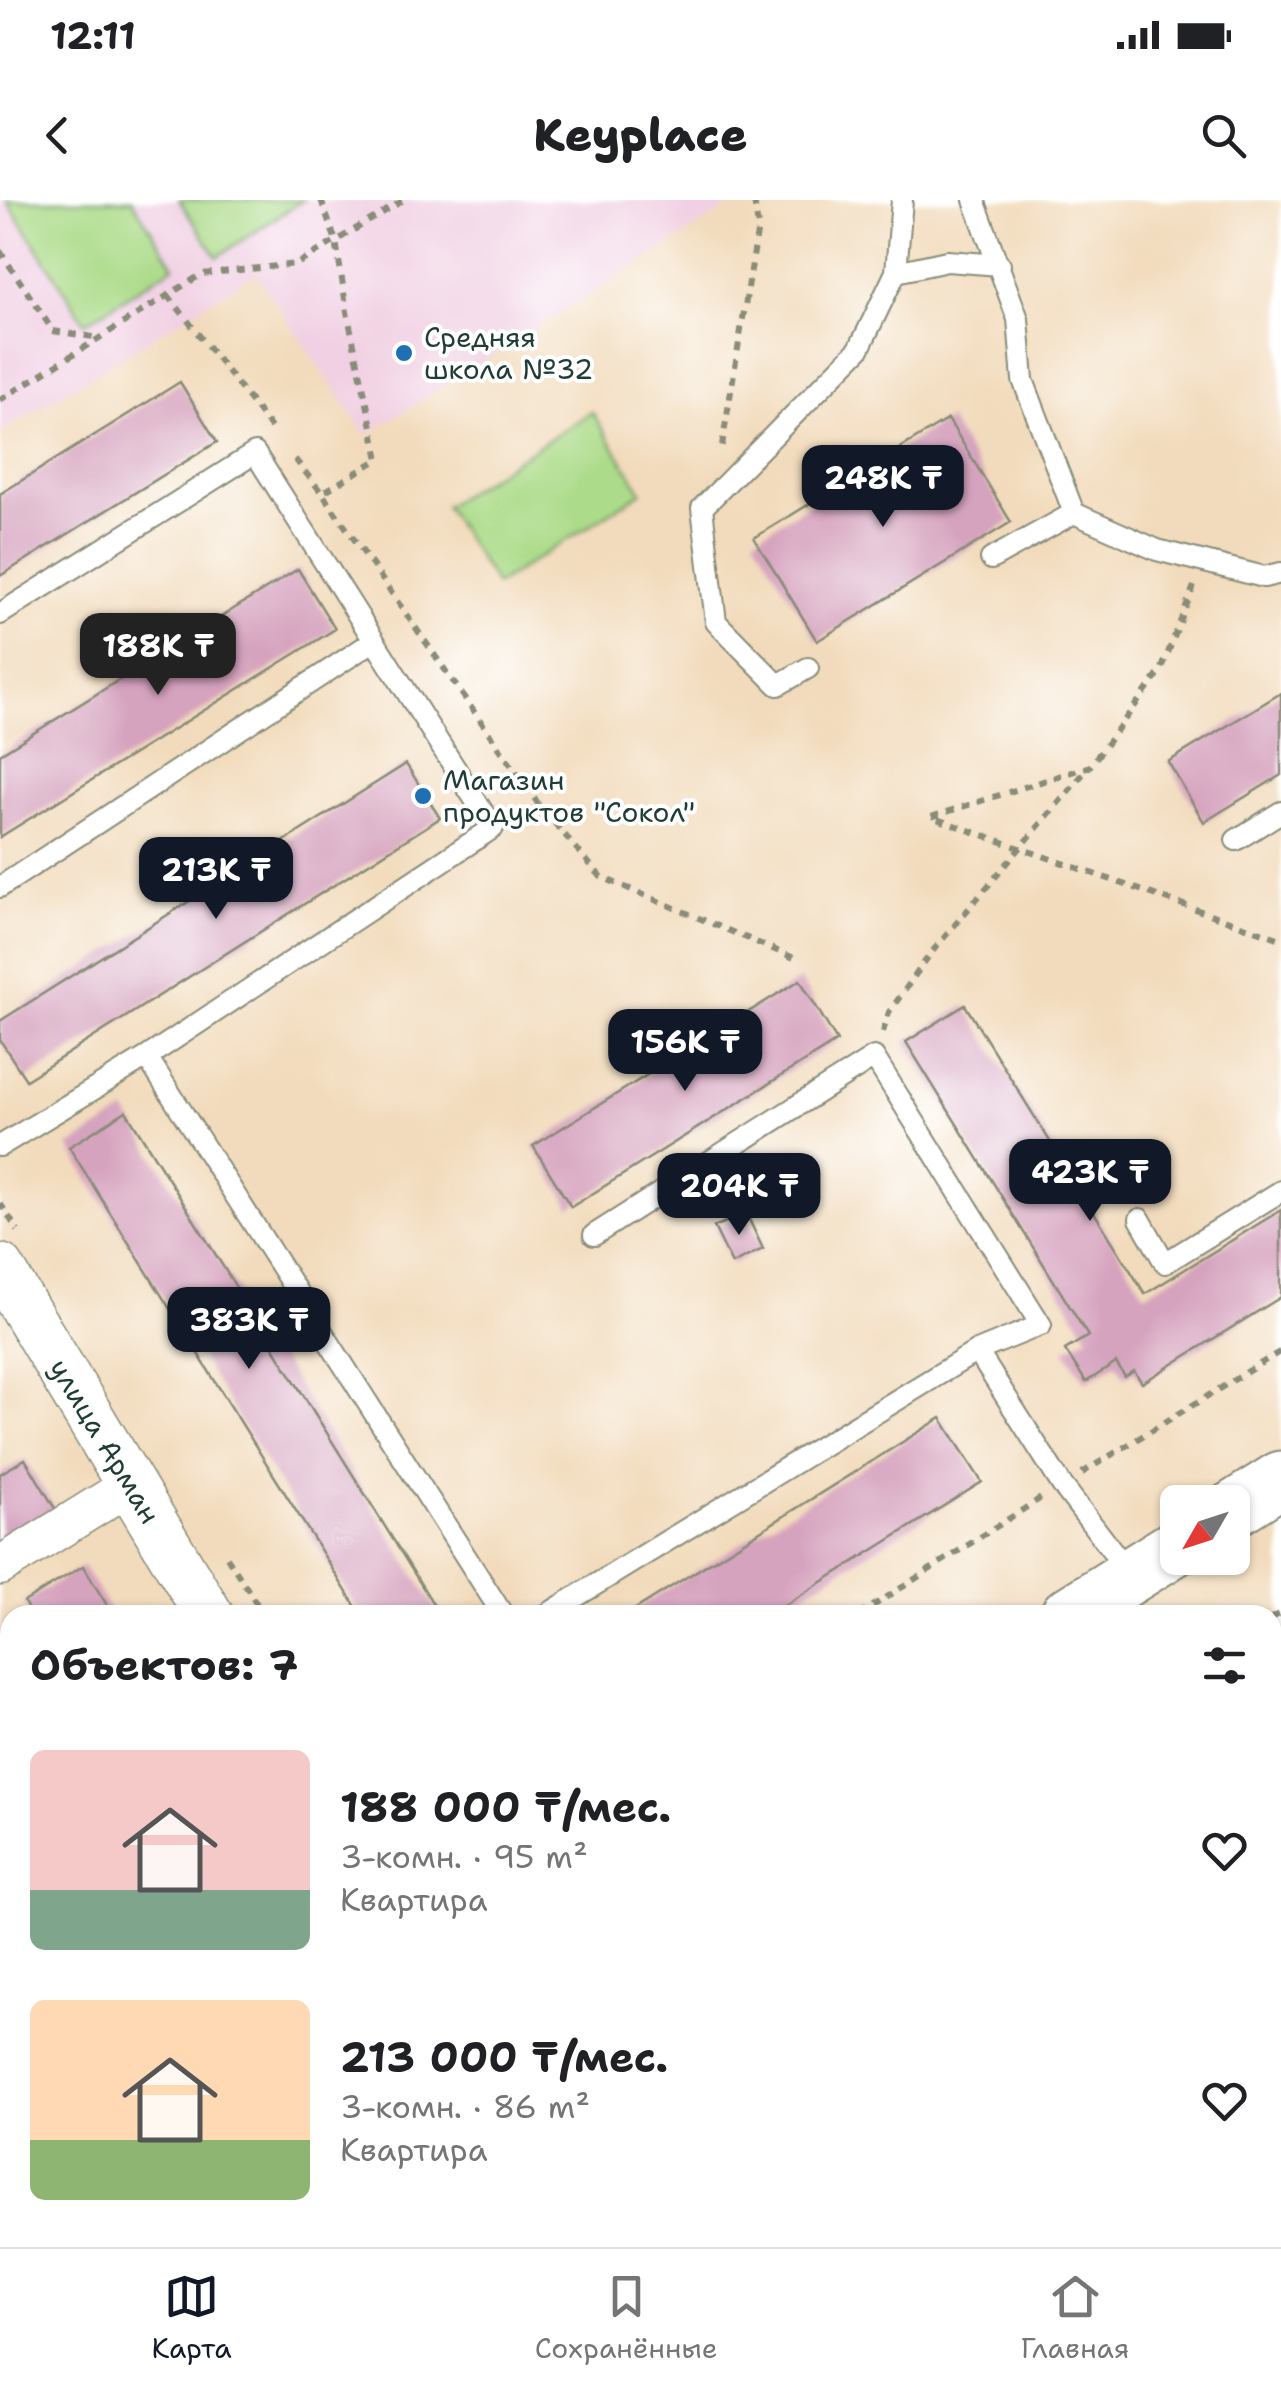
<!DOCTYPE html>
<html lang="ru">
<head>
<meta charset="utf-8">
<style>
  :root { --surface:#fff; --page:#f6f6f6; --text:#202124; --muted:#757577; --line:#e0e0e0; --accent:#111827 }
  body { margin:0; font-family:"Shantell Sans",sans-serif; background:var(--page); color:var(--text); height:100vh; display:flex; flex-direction:column; font-size:38px; white-space:nowrap }
  * { box-sizing:border-box; margin:0 }
  p { font-size:32px; color:var(--muted) }
  .icon { flex:none; width:55px; height:55px; fill:none; stroke:currentColor; stroke-width:2; stroke-linecap:round; stroke-linejoin:round }
  .map { position:relative; flex:1; overflow:hidden }
  .drawer { position:absolute; left:0px; top:1405px; width:1282px; height:642px; display:flex; flex-direction:column; background:var(--surface); border-radius:30px 30px 0 0; box-shadow:0 2px 8px #0004 }
  .drawer>* { flex:none }
  .needle { width:65px; rotate:231deg }
  .controls { position:absolute; left:1160px; top:1285px; display:grid; gap:20px }
  .controls a { display:grid; place-items:center; width:90px; height:90px; border-radius:15px; background:var(--surface); box-shadow:0 2px 8px #0004; font-size:50px }
  .price { position:absolute; translate:-50% -85px; padding:0 22px; border-radius:20px; background:var(--accent); color:#fff; font-size:32px; line-height:65px; filter:drop-shadow(0 2px 5px #0008) }
  .price::after { content:''; position:absolute; left:50%; top:60px; width:30px; height:22px; margin-left:-15px; background:inherit; clip-path:polygon(0 0,100% 0,50% 100%) }
  .price.selected { background:#222; color:#fff }
  ul { padding:0; list-style:none }
  li { display:flex; align-items:center; gap:30px; height:250px; padding:0 30px }
  li span { display:grid; place-items:center; flex:none; width:280px; height:200px; border-radius:15px; color:#555 }
  li>.icon { margin-inline-start:auto }
  span .icon { width:120px; height:120px; fill:#fffc; stroke-width:1 }
  li b { font-size:42px }
  h2 { display:flex; justify-content:space-between; align-items:center; height:120px; padding:0 30px; font-size:42px }
  .status { display:flex; justify-content:space-between; align-items:center; height:70px; padding:0 50px; background:var(--surface); direction:ltr }
  .status svg { height:28px; fill:currentColor }
  header { display:flex; justify-content:space-between; align-items:center; height:130px; padding:0 30px; background:var(--surface); font-size:45px; font-weight:800 }
  .menu { display:flex; justify-content:space-around; align-items:center; height:140px; border-top:2px solid var(--line); background:var(--surface); font-size:28px; color:var(--muted) }
  .menu a { display:grid; justify-items:center; gap:5px }
  .menu .selected { color:var(--accent) }
  .map>svg:first-child { display:block }
  .built { fill:#f1d0e3 }
  .green { fill:#acdb89; stroke:#668c5e; stroke-width:2.5 }
  .building { fill:#d6a3be }
  .lines { fill:none; stroke-linecap:round; stroke-linejoin:round }
  .service-casing { stroke:#888c78; stroke-width:24 }
  .minor-casing { stroke:#888c78; stroke-width:41 }
  .tertiary-casing { stroke:#888c78; stroke-width:51 }
  .secondary-casing { stroke:#888c78; stroke-width:59 }
  .path { stroke:#888c78; stroke-width:6; stroke-dasharray:8 8; stroke-linecap:butt }
  .service { stroke:#fff; stroke-width:20 }
  .minor { stroke:#fff; stroke-width:38 }
  .tertiary { stroke:#fff; stroke-width:48 }
  .secondary { stroke:#fff; stroke-width:55 }
  .poi-dot { fill:#1f6fb2; stroke:#fff; stroke-width:4 }
  .labels { text-anchor:middle; stroke-width:8; stroke-linejoin:round; paint-order:stroke }
  .poi-label { font-size:28px; fill:#1f3d34; stroke:#fff; text-anchor:start }
  .street-label { font-size:28px; fill:#1f3d34; stroke:#fff }
</style>
</head>
<body>
<div class="status"><b>12:11</b><svg viewBox="0 0 49 12"><path d="M0 12V9h3v3zM5 12V6h3v6zM10 12V3h3v9zM15 12V0h3v12zM26 1h20v11H26zM47 4h2v5h-2z"/></svg></div>
<header><svg class="icon" aria-label="back" viewBox="0 0 24 24"><path d="M15 5l-7 7 7 7"/></svg>Keyplace<svg class="icon" aria-label="search" viewBox="0 0 24 24"><circle cx="10" cy="10" r="6"/><path d="M15 15l6 6"/></svg></header>
<div class="map">
<svg width="1281" height="2047" viewBox="0 0 1281 2047">
  <rect width="100%" height="100%" fill="#fff"/>
  <filter id="ink" filterUnits="userSpaceOnUse"><feTurbulence type="fractalNoise" baseFrequency=".01" numOctaves="2"/><feDisplacementMap in="SourceGraphic" scale="20" xChannelSelector="R" yChannelSelector="G"/><feConvolveMatrix kernelMatrix="1 2 1 2 8 2 1 2 1" color-interpolation-filters="sRGB"/></filter>
  <filter id="wash" filterUnits="userSpaceOnUse"><feTurbulence type="fractalNoise" baseFrequency=".0048" numOctaves="4" result="noise"/><feDisplacementMap in="SourceGraphic" scale="40" xChannelSelector="R" yChannelSelector="G"/><feGaussianBlur stdDeviation="2.25" result="paint"/><feColorMatrix in="noise" values="0 0 0 0 0 0 0 0 0 0 0 0 0 0 0 0 0 1.4 0 .05"/><feComposite in="paint" operator="in"/></filter>
  <g filter="url(#wash)">
    <rect width="100%" height="100%" fill="#f2dbbc"/>
    <!-- built -->
    <path class="built" d="M0 0H728L729 7 366 235 255 73 0 233Z"/>
    <!-- green -->
    <path class="green" d="M7 0H132L174 66 85 123Z
      M179 0H303L217 57Z
      M592 212 642 292 496 385 445 306Z
      M1281 1781V1906L1272 1894 1273 1787Z"/>
    <g id="blocks">
      <!-- building -->
      <path class="building" d="M180 182 217 242 0 376V294Z
        M948 219 1011 322 817 441 754 338Z
        M298 369 335 429 0 637V554Z
        M1281 493V575L1204 622 1168 562Z
        M406 564 440 618 26 880 0 840V821Z
        M800 780 837 841 571 1007 533 946Z
        M965 805 1145 1094 1281 1010V1097L1142 1183 1134 1171 1125 1177 1116 1163 1086 1182 1065 1150 1088 1136 906 842Z
        M126 911 317 1217 440 1415H361L69 947Z
        M746 1013 763 1049 732 1064 714 1027Z
        M941 1218 982 1282 769 1415H626Z
        M25 1259 56 1310 0 1344V1274Z
        M83 1366 113 1415H31L24 1402Z
        M1281 1503V1591L1272 1596V1508Z
        M0 1666 10 1681V1723L0 1729Z
        M10 1885V1942L2 1947 0 1892Z
        M288 2038H358L365 2047H295Z
        M700 2038H790L796 2047H706Z"/>
    </g>
  </g>
  <g filter="url(#ink)">
    <use href="#blocks" fill-opacity="0" stroke="#888c78" stroke-width="2.5"/>
    <g class="lines">
      <defs>
        <path id="service" d="M974 0 1018 119 1023 180 1074 313 1157 350 1264 377 1281 373
          M896 72 902 0
          M991 359 1074 313
          M0 414 255 253 493 628 147 857
          M808 468 778 485 716 422 702 308 859 149 896 72 947 61 1000 65
          M1236 640 1281 612
          M0 687 372 442
          M0 946 147 857 503 1415
          M1140 1019 1165 1063 1281 991
          M594 1035 874 857 1041 1125 977 1151
          M546 1415 977 1151 1062 1285 1130 1374
          M1272 1622 1281 1616
          M829 2038 835 2047
          M1264 2047 1281 2037"/>
        <path id="minor" d="M0 1366 132 1284
          M0 1816 10 1833
          M134 2038 139 2047
          M587 2038 592 2047"/>
        <path id="tertiary" d="M0 1068 209 1415"/>
        <path id="secondary" d="M1232 1310 1281 1279
          M1068 1415 1178 1346
          M42 2047 57 2038"/>
      </defs>
      <!-- service casing -->
      <use href="#service" class="service-casing"/>
      <!-- minor casing -->
      <use href="#minor" class="minor-casing"/>
      <!-- tertiary casing -->
      <use href="#tertiary" class="tertiary-casing"/>
      <!-- secondary casing -->
      <use href="#secondary" class="secondary-casing"/>
      <!-- path -->
      <path class="path" d="M321 0 336 41 347 112 379 259 322 293 539 605 601 677 799 760
        M0 51 53 131 100 138
        M168 95 272 229
        M0 200 202 74 297 64 404 0
        M722 246 758 27 754 0
        M295 259 322 293
        M1194 386 1161 471 1090 566 931 617 1281 739
        M883 832 889 812 931 753 1089 567
        M0 1003 18 1031
        M1082 1273 1281 1151
        M227 1357 264 1415
        M859 1415 1041 1298
        M1272 1418 1281 1413
        M0 1988 10 1982
        M200 2047 215 2038"/>
      <!-- service -->
      <use href="#service" class="service"/>
      <!-- minor -->
      <use href="#minor" class="minor"/>
      <!-- tertiary -->
      <use href="#tertiary" class="tertiary"/>
      <!-- secondary -->
      <use href="#secondary" class="secondary"/>
    </g>
  </g>
  <!-- markers -->
  <g class="poi-dot">
    <circle cx="404" cy="153" r="10"/>
    <circle cx="423" cy="596" r="10"/>
  </g>
  <g class="labels">
    <!-- poi labels -->
    <g class="poi-label">
      <text x="424" y="147">Средняя<tspan x="424" dy="32">школа №32</tspan></text>
      <text x="443" y="590">Магазин<tspan x="443" dy="32">продуктов "Сокол"</tspan></text>
    </g>
    <!-- street labels -->
    <g class="street-label">
      <text transform="translate(105 1241) rotate(59)" y="10">улица Арман</text>
    </g>
  </g>
</svg>
<div class="controls">
<a><svg class="needle" viewBox="-14 -14 28 28"><path d="M0-13l5 13h-10z" fill="#e53935"/><path d="M0 13l5-13h-10z" fill="#757577"/></svg></a>
</div>
<b class="price" style="left:883px;top:330px">248K ₸</b>
<b class="price selected" style="left:158px;top:498px">188K ₸</b>
<b class="price" style="left:216px;top:722px">213K ₸</b>
<b class="price" style="left:685px;top:894px">156K ₸</b>
<b class="price" style="left:1090px;top:1024px">423K ₸</b>
<b class="price" style="left:739px;top:1038px">204K ₸</b>
<b class="price" style="left:249px;top:1172px">383K ₸</b>
<section class="drawer">
<h2>Объектов: 7<svg class="icon" aria-label="filters" viewBox="0 0 24 24"><path d="M4 7h16M4 17h16"/><circle cx="9" cy="7" r="2"/><circle cx="15" cy="17" r="2"/></svg></h2>
<ul>
<li><span style="background:linear-gradient(#f6c9c9 70%,#7fa58c 0)"><svg class="icon" aria-label="home" viewBox="0 0 24 24"><path d="M3 11l9-7 9 7M6 9v11h12V9"/></svg></span><div><b>188 000 ₸/мес.</b><p>3-комн. · 95 m²</p><p>Квартира</p></div><svg class="icon" aria-label="heart" viewBox="0 0 24 24"><path d="M12 20l-8-8c-3-5 5-10 8-4 3-6 11-1 8 4z"/></svg></li>
<li><span style="background:linear-gradient(#ffd9b3 70%,#8fb573 0)"><svg class="icon" aria-label="home" viewBox="0 0 24 24"><path d="M3 11l9-7 9 7M6 9v11h12V9"/></svg></span><div><b>213 000 ₸/мес.</b><p>3-комн. · 86 m²</p><p>Квартира</p></div><svg class="icon" aria-label="heart" viewBox="0 0 24 24"><path d="M12 20l-8-8c-3-5 5-10 8-4 3-6 11-1 8 4z"/></svg></li>
</ul>
</section>
</div>
<nav class="menu">
<a class="selected"><svg class="icon" aria-label="map" viewBox="0 0 24 24"><path d="M3 6l6-2 6 2 6-2v14l-6 2-6-2-6 2zM9 4v14M15 6v14"/></svg>Карта</a>
<a><svg class="icon" aria-label="saved" viewBox="0 0 24 24"><path d="M7 4h10v16l-5-4-5 4z"/></svg>Сохранённые</a>
<a><svg class="icon" aria-label="home" viewBox="0 0 24 24"><path d="M3 11l9-7 9 7M6 9v11h12V9"/></svg>Главная</a>
</nav>
</body>
</html>
